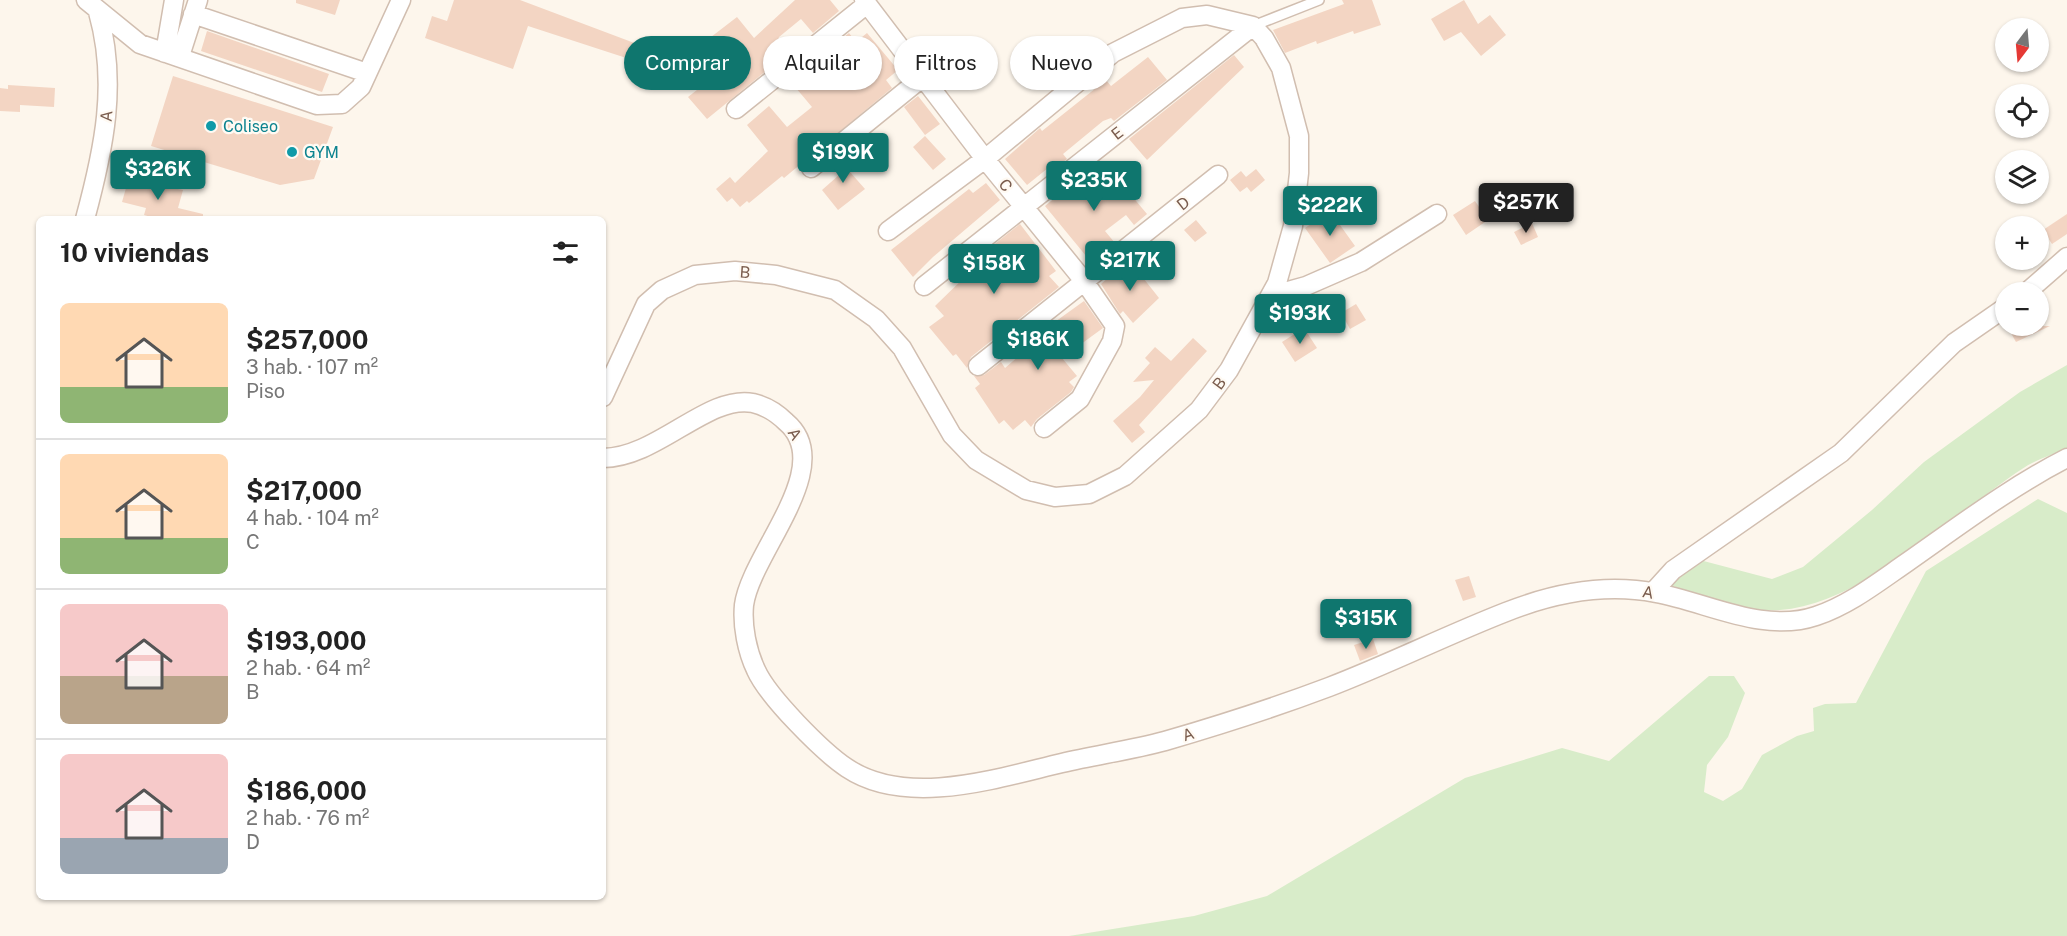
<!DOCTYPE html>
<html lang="es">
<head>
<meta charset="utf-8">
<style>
  :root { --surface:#fff; --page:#f2f2f2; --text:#222; --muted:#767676; --line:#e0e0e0; --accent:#0f766e }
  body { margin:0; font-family:"Public Sans",sans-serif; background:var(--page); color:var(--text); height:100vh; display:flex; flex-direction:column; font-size:22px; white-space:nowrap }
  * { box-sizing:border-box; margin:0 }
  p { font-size:20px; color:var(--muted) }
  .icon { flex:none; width:33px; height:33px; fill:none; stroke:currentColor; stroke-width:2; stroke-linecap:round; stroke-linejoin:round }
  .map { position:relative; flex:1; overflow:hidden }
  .details { position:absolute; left:36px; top:216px; width:570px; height:684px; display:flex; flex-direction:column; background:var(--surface); border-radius:9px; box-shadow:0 2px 4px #0004 }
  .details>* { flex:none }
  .hud { position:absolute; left:624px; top:36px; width:570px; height:54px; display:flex; gap:12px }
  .needle { width:39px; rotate:196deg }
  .buttons { position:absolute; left:1995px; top:18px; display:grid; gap:12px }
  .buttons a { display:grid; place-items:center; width:54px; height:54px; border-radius:50%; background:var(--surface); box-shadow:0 2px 4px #0004; font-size:30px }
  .price { position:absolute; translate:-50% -51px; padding:0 14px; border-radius:6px; background:var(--accent); color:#fff; font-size:20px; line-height:39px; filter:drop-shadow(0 2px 3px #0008) }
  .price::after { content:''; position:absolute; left:50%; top:36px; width:18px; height:14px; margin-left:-9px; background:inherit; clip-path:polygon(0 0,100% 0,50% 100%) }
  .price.on { background:#222; color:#fff }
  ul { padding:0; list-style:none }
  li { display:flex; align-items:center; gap:18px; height:150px; padding:0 24px }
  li+li { border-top:2px solid var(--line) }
  li span { display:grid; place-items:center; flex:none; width:168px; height:120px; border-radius:9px; color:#555 }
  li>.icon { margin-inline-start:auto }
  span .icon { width:72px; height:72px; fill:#fffc; stroke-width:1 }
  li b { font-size:26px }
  h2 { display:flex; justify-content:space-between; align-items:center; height:72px; padding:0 24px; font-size:26px }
  .pill { padding:0 21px; border-radius:27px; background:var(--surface); box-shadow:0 2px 4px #0004; font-size:21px; line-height:54px }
  .pill.on { background:var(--accent); color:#fff }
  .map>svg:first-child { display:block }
  .green { fill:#d8ecc9 }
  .building { fill:#f3d5c3 }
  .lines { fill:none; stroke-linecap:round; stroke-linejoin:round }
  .lane-casing { stroke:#d1beb0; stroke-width:12 }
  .street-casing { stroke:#d1beb0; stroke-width:21 }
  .lane { stroke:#fff; stroke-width:9 }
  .street { stroke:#fff; stroke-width:18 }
  .culture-dot { fill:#0f9aa8; stroke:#fffaf3; stroke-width:2 }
  .labels { text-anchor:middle; stroke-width:4.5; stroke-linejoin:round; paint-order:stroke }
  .street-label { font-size:16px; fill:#7a5c4d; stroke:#fffaf3 }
  .culture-label { font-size:16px; fill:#0d838f; stroke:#fffaf3; text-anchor:start }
</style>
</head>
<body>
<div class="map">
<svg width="2067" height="936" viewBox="0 0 2067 936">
  <rect width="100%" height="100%" fill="#fdf6ec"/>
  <!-- green -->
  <path class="green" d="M2067 365V448C2052 455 2035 460 2022 469 1955 513 1861 605 1780 610 1744 613 1704 597 1670 585L1696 559 1772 579 1803 567 1872 510 1924 462 2020 392Z
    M2038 499 2067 513V936H1069L1194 916 1267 896 1465 778 1562 748 1609 761 1709 676H1734L1745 693 1728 737 1707 765 1704 792 1723 801 1742 789 1762 755 1797 736 1814 731 1813 708 1825 704 1856 703 1926 571Z"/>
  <!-- building -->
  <path class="building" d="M296 0H340L335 15 296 3Z
    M454 0H520L637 44 639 38 662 45 654 67 528 26 513 69 425 38 432 16 447 21Z
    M795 0H830L839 11 813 33 801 19 779 37 778 40 788 53 707 119 688 97 702 86 687 68 716 43 711 37 737 17 754 38Z
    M1342 0H1372L1381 25 1354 34 1353 31 1317 44 1316 41 1285 53 1273 30 1344 4Z
    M1464 0 1478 24 1490 15 1506 35 1481 56 1461 32 1444 41 1431 19Z
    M207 31 329 74 322 92 201 51Z
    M849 33 856 42 867 33 898 70 886 80 892 88 784 178 782 176 749 203 747 201 740 207 732 198 727 202 716 189 730 177 735 183 768 151 747 125 769 106 787 127 812 107 790 81Z
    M1234 55 1244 67 1147 160 1129 139Z
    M1148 57 1167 80 1114 121 1111 118 1103 121 1063 154 1067 159 1055 168 1053 164 1027 185 1005 159 1040 128 1042 131 1106 80 1111 86Z
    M173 76 333 127 314 179 280 185 151 146Z
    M8 85 55 88 54 107 20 105V112L0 111V88L8 89Z
    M918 96 940 124 925 135 904 107Z
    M925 136 946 159 933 170 913 147Z
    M846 154 856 167 850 172 865 189 838 210 822 190 839 175 832 166Z
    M1095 168 1109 183 1116 177 1147 214 1134 225 1126 215 1105 231 1115 243 1091 262 1045 206 1081 176 1084 179Z
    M1256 169 1265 180 1251 192 1247 187 1240 192 1230 180 1241 171 1246 177Z
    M132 180 183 190 178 208 203 214V219H158L144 215 146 208 122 202 128 181Z
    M986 183 1000 200 933 257 913 277 891 250 969 189 973 193Z
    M1475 201 1488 220 1466 235 1453 215Z
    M1330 211 1355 246 1330 263 1305 228Z
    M2067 214V234L2052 244 2043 230Z
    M1196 220 1207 233 1195 242 1184 230Z
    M1532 223 1538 237 1521 245 1514 232Z
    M1020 224 1056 271 1049 276 1059 287 971 357 967 368 956 354 953 356 929 327 944 316 935 306 971 271 967 266Z
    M1129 260 1159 298 1133 323 1123 311 1120 314 1101 284Z
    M1084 301 1103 328 1062 358 1077 376 1069 382 1074 387 1071 392 1037 419 1031 427 1025 420 1013 430 1004 420 999 424 975 388 980 384 974 376 984 375 1001 362 1005 368 1036 341 1034 337Z
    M1356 304 1366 320 1350 329 1341 313Z
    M2007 326H2050L2016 342Z
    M1304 328 1317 348 1295 362 1282 342Z
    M1193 338 1207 351 1139 425 1145 432 1132 443 1113 421 1140 397 1154 380 1133 382 1150 363 1145 358 1155 347 1171 361Z
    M1469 576 1476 597 1463 601 1455 580Z
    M1373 639 1378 654 1360 661 1354 645Z"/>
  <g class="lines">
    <defs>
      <path id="lane" d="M1253 26 1319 0"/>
      <path id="street" d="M86 0 140 44 317 105 342 104 361 87 401 0
        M864 0 985 159 1084 281 1115 326 1112 341 1080 399 1044 428
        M193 14 367 73
        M165 53 174 0
        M180 56 198 0
        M736 109 867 4
        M811 168 923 77
        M85 219C104 149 118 83 98 12
        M924 286 1253 26
        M2027 292 2067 257
        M1270 296 1306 286 1361 262 1437 214
        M978 366 1218 175
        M603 397 646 304 662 290 695 275 735 271 776 275 835 290 876 319 902 348 952 435 976 460 1026 490 1055 497 1089 494 1125 476 1199 410 1229 370 1277 283 1293 226 1299 173V136L1281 68 1264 38 1253 26 1207 15 1182 18 1113 53 985 159 888 231
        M603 458C657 458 708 394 753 403 766 406 777 413 786 422 838 466 751 553 744 605 742 626 747 651 756 670 768 697 823 752 847 768 907 808 998 778 1062 763 1096 755 1132 750 1165 741 1220 725 1276 707 1329 687 1389 664 1447 635 1506 612 1554 593 1605 583 1656 593 1707 602 1763 634 1816 616 1849 605 1877 583 1906 563 1959 526 2010 487 2067 458
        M1653 592 1673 570 1841 453 1954 343 2006 307"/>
    </defs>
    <!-- lane casing -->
    <use href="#lane" class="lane-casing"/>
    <!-- street casing -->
    <use href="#street" class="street-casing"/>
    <!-- lane -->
    <use href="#lane" class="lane"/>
    <!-- street -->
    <use href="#street" class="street"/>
  </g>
  <!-- markers -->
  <g class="culture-dot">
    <circle cx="211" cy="126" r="6"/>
    <circle cx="292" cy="152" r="6"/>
  </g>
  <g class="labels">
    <!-- street labels -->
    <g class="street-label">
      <text transform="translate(106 116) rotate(-85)" y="6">A</text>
      <text transform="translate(1117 133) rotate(-38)" y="6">E</text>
      <text transform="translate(1006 185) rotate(51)" y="6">C</text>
      <text transform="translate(1183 203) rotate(-38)" y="6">D</text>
      <text transform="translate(745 272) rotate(4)" y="6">B</text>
      <text transform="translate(1219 383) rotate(-53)" y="6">B</text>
      <text transform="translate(795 434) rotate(58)" y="6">A</text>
      <text transform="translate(1648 592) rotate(9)" y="6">A</text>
      <text transform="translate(1188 734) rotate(-18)" y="6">A</text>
    </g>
    <!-- culture labels -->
    <g class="culture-label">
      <text x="223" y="132">Coliseo</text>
      <text x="304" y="158">GYM</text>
    </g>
  </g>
</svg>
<div class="buttons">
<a><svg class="needle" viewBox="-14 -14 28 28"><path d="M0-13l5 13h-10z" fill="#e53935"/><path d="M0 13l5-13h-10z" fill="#767676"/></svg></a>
<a><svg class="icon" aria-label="locate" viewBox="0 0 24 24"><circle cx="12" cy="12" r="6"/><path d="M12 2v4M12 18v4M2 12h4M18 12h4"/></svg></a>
<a><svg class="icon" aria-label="layers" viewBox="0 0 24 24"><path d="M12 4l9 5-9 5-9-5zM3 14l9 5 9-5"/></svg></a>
<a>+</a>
<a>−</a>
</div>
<b class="price" style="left:843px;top:184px">$199K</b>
<b class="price" style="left:158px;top:201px">$326K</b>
<b class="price" style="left:1094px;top:212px">$235K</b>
<b class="price on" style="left:1526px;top:234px">$257K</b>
<b class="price" style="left:1330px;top:237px">$222K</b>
<b class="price" style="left:1130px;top:292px">$217K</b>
<b class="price" style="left:994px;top:295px">$158K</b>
<b class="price" style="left:1300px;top:345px">$193K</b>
<b class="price" style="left:1038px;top:371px">$186K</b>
<b class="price" style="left:1366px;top:650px">$315K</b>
<div class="hud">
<a class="pill on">Comprar</a>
<a class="pill">Alquilar</a>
<a class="pill">Filtros</a>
<a class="pill">Nuevo</a>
</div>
<section class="details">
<h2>10 viviendas<svg class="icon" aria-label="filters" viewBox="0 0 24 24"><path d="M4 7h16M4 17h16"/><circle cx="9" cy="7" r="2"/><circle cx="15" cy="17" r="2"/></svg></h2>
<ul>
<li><span style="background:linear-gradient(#ffd9b3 70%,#8fb573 0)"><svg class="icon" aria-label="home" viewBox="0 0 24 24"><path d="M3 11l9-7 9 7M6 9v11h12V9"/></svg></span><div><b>$257,000</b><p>3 hab. · 107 m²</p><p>Piso</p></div></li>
<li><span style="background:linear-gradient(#ffd9b3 70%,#8fb573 0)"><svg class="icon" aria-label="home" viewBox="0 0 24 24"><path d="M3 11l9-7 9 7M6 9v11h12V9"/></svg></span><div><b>$217,000</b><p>4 hab. · 104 m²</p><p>C</p></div></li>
<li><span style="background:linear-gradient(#f6c9c9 60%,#b9a48a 0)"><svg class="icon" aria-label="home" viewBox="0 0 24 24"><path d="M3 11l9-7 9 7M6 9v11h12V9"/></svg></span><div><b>$193,000</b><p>2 hab. · 64 m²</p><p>B</p></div></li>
<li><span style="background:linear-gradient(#f6c9c9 70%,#9aa5b1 0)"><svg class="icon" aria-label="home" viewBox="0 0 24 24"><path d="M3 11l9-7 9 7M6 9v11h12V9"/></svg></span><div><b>$186,000</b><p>2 hab. · 76 m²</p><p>D</p></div></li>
</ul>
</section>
</div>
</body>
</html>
